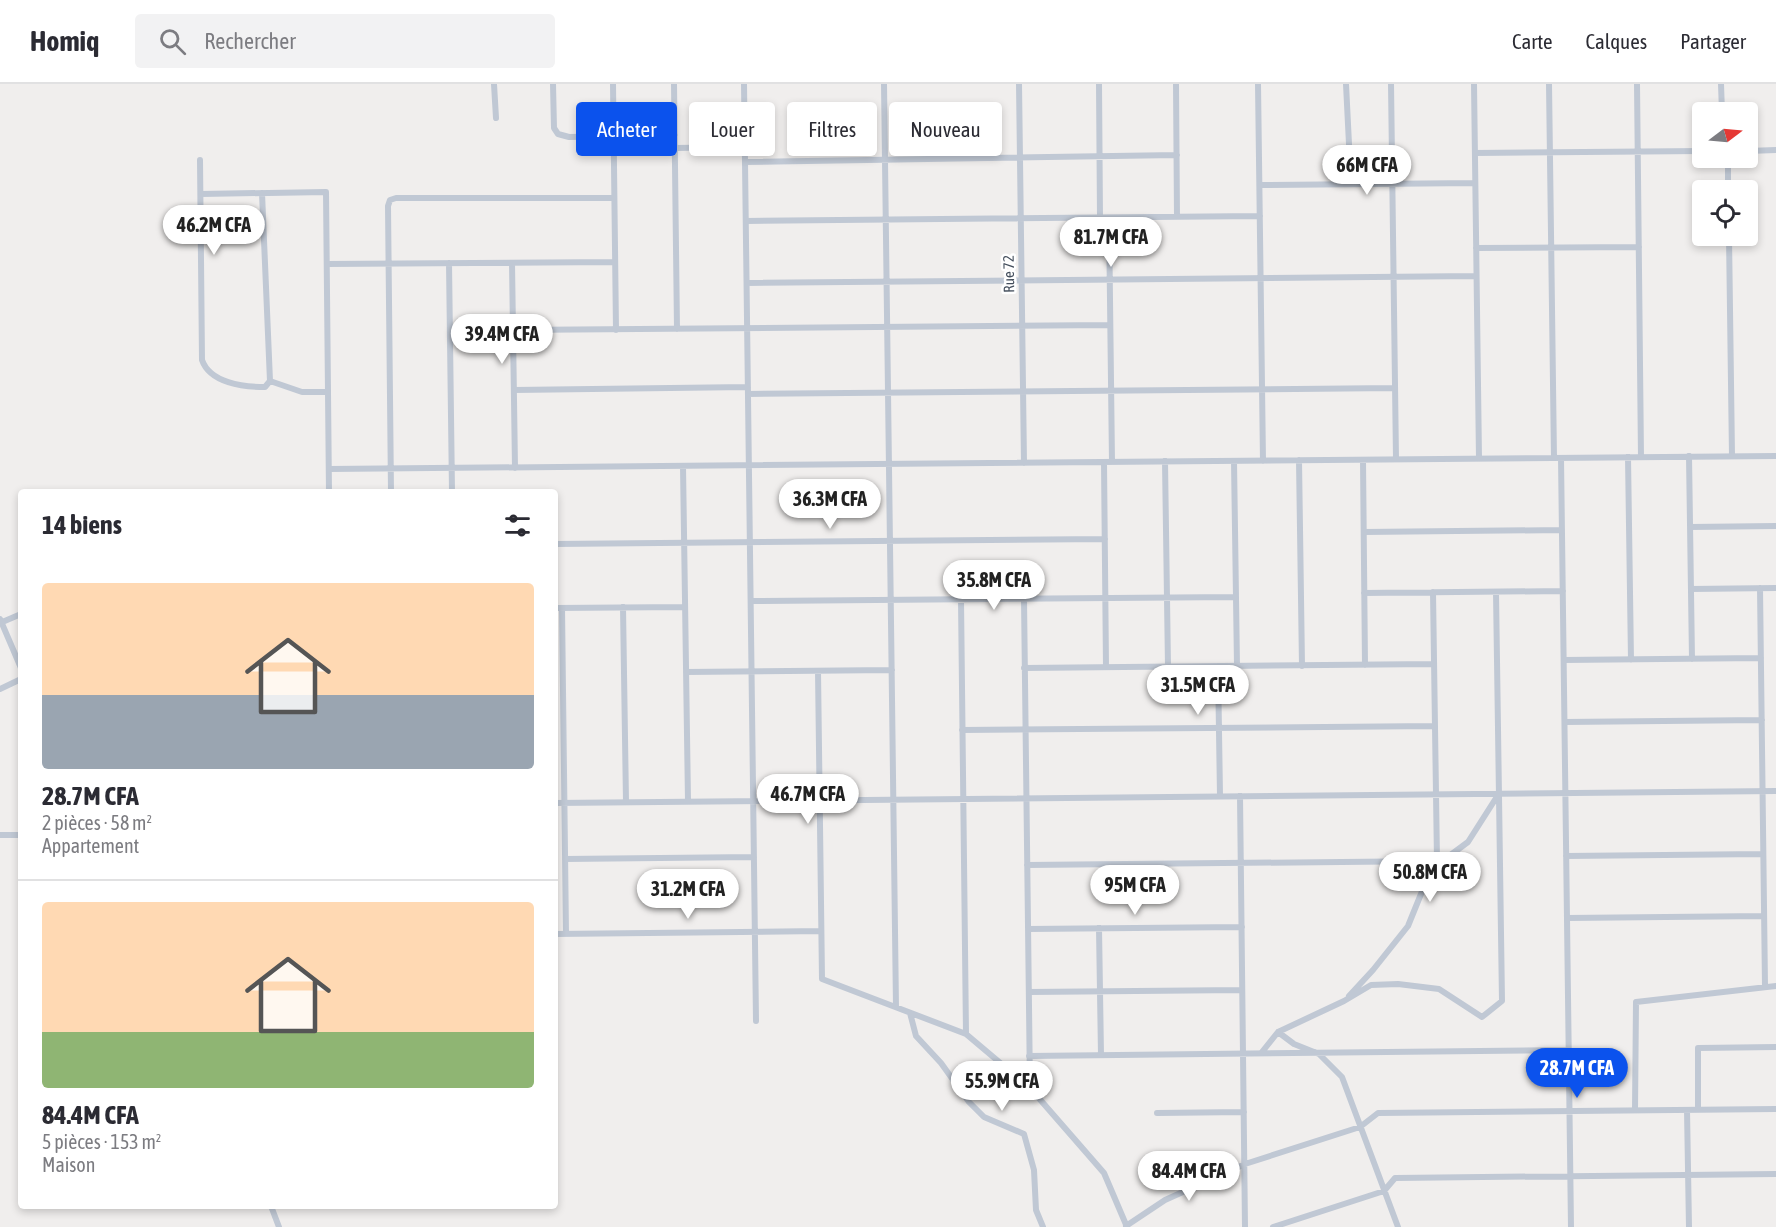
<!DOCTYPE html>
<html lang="fr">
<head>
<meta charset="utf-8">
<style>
  :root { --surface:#fff; --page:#f2f2f3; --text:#2b2b33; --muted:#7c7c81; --line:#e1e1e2; --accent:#0b52ed }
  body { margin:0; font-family:"Asap Condensed",sans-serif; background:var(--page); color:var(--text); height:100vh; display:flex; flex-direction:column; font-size:22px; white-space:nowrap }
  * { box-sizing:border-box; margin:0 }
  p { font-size:20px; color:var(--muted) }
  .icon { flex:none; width:33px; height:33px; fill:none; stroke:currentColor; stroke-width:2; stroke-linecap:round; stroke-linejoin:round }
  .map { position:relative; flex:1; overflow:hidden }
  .details { position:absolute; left:18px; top:405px; width:540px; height:720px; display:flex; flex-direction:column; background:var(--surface); border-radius:6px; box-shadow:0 3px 9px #0003 }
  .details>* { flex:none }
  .top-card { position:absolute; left:576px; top:18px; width:570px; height:54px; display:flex; gap:12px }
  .needle { width:39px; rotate:74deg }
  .tools { position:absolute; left:1692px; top:18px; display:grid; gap:12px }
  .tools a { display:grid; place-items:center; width:66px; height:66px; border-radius:6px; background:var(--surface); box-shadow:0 3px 9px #0003; font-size:30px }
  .price { position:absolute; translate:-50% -51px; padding:0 14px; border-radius:21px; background:#fff; color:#222; font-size:20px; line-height:39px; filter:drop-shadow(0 2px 3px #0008) }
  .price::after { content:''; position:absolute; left:50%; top:36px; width:18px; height:14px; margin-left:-9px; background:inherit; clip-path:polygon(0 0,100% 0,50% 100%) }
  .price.selected { background:var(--accent); color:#fff }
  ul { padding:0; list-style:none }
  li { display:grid; align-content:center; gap:12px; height:318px; padding:0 24px }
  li+li { border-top:2px solid var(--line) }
  li span { display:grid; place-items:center; height:186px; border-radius:6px; color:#555 }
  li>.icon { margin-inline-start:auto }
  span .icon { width:108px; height:108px; fill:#fffc; stroke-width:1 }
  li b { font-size:26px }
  h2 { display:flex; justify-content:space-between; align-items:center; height:72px; padding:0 24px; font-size:26px }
  .chip { padding:0 21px; border-radius:6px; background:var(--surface); box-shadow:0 3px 9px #0003; font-size:21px; line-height:54px }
  .chip.selected { background:var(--accent); color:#fff }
  header { display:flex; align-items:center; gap:36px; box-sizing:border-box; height:84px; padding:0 30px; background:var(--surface); border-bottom:2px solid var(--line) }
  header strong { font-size:28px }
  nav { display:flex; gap:33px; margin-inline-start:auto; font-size:21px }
  .search { width:420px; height:54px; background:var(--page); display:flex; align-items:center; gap:15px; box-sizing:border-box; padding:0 21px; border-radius:6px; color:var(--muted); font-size:22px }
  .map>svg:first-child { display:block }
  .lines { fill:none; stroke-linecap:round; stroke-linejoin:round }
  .minor { stroke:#c0c8d4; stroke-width:6 }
  .labels { text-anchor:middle; stroke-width:5; stroke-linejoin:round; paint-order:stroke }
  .street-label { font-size:15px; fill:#444e5c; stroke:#fff }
</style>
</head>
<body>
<header>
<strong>Homiq</strong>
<div class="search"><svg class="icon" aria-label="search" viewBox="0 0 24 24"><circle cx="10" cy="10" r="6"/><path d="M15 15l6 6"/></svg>Rechercher</div>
<nav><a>Carte</a><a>Calques</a><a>Partager</a></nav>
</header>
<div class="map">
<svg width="1776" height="1143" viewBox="0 0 1776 1143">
  <rect width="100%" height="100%" fill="#f0eeed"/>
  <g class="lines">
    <!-- minor -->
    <path class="minor" d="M494 0 496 34
      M553 0 554 44 558 50 569 53 675 51
      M613 0 616 246
      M674 0 677 245
      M744 0 756 937
      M884 0 896 923
      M1019 0 1024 379
      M1099 0 1100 134
      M1176 0 1177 133
      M1258 0 1263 377
      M1346 0 1351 100
      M1391 0 1396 375
      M1474 0 1479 374
      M1549 0 1554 374
      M1637 0 1641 373
      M1721 0 1722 28
      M675 64 745 63
      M1748 67 1776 66
      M1475 69 1702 67
      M1728 74V106
      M200 76 202 276C210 299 243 303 265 303L270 297 262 109
      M745 78 1177 71
      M1260 101 1475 99
      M201 110 326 108 329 408
      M1109 134 1112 378
      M746 137 1260 132
      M1729 152 1732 372
      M1476 164 1639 163
      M449 179 452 408
      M512 179 515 384
      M327 180 615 178
      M747 199 1476 192
      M513 246 1110 241
      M270 297 302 308H328
      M514 306 748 303
      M748 310 1395 304
      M1689 372 1692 575
      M1628 373 1631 576
      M1561 374 1571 1143
      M1299 376 1302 582
      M1363 376 1365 581
      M1165 377 1168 583
      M1234 377 1237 582
      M1104 378 1106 583
      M683 382 688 717
      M329 385 1776 372
      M391 408 388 122 390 116 396 114H614
      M1690 443 1776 442
      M1364 448 1562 446
      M555 460 1105 455
      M1760 504 1765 902
      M1691 505 1776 504
      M1364 509 1563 507
      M1024 515 1030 1004
      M961 516 966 950
      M751 517 1236 513
      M623 523 626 718
      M555 524 685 523
      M562 524 566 850
      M0 535 21 584
      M0 539 21 530
      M1564 576 1761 574
      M1218 582 1220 712
      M1024 584 1434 580
      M818 587 822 895 966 950 1030 1004 1104 1089 1127 1143
      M686 588 892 586
      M0 605 21 595
      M1565 638 1762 636
      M962 646 1435 642
      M1240 712 1245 1143
      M555 719 1776 707
      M0 751H21
      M1566 772 1763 770
      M565 775 754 773
      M1027 781 1437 777 1433 508
      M1567 834 1764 832
      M1099 844 1101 971
      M1028 845 1242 843
      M555 850 821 847
      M1029 908 1242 906
      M1349 912 1373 886 1408 842 1423 805 1437 781 1468 758 1498 711
      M910 929 916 952 941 979 969 1018 984 1033 1024 1050 1034 1086 1036 1126 1043 1143
      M1278 948 1294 960 1319 970 1342 993 1398 1143
      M1262 968 1278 948 1344 917 1371 901 1398 900 1439 905 1482 933 1502 917 1496 508
      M1029 972 1569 966
      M1698 1025V964L1776 963
      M1635 1026 1636 918 1776 902
      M1687 1026 1689 1143
      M1157 1029 1244 1028
      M271 1122 279 1143
      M1126 1142 1165 1116 1245 1080 1360 1043 1378 1029 1776 1025
      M1273 1143 1384 1107 1395 1094 1776 1090"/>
  </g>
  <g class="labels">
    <!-- street labels -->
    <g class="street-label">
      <text transform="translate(1009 190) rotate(-91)" y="5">Rue 72</text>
    </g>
  </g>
</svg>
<div class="tools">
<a><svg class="needle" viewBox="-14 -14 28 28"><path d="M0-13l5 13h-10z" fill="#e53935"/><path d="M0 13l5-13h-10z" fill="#7c7c81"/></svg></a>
<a><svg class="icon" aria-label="locate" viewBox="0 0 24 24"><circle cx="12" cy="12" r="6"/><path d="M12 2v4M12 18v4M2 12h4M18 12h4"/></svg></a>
</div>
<b class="price" style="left:1367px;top:112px">66M CFA</b>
<b class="price" style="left:214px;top:172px">46.2M CFA</b>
<b class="price" style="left:1111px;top:184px">81.7M CFA</b>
<b class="price" style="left:502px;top:281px">39.4M CFA</b>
<b class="price" style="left:830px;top:446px">36.3M CFA</b>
<b class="price" style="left:994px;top:527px">35.8M CFA</b>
<b class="price" style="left:1198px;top:632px">31.5M CFA</b>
<b class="price" style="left:808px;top:741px">46.7M CFA</b>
<b class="price" style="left:1430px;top:819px">50.8M CFA</b>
<b class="price" style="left:1135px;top:832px">95M CFA</b>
<b class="price" style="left:688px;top:836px">31.2M CFA</b>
<b class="price selected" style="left:1577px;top:1015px">28.7M CFA</b>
<b class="price" style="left:1002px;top:1028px">55.9M CFA</b>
<b class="price" style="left:1189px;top:1118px">84.4M CFA</b>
<div class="top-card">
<a class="chip selected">Acheter</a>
<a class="chip">Louer</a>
<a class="chip">Filtres</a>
<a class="chip">Nouveau</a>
</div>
<section class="details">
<h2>14 biens<svg class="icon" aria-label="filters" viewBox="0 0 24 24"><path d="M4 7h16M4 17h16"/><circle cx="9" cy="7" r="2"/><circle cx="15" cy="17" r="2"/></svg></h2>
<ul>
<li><span style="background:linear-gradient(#ffd9b3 60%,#9aa5b1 0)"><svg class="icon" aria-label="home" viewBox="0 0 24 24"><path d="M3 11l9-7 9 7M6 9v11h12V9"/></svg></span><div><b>28.7M CFA</b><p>2 pièces · 58 m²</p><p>Appartement</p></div></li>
<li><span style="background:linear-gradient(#ffd9b3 70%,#8fb573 0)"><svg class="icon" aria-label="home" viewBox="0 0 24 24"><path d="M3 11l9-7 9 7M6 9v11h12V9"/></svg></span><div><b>84.4M CFA</b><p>5 pièces · 153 m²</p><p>Maison</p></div></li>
</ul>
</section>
</div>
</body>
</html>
